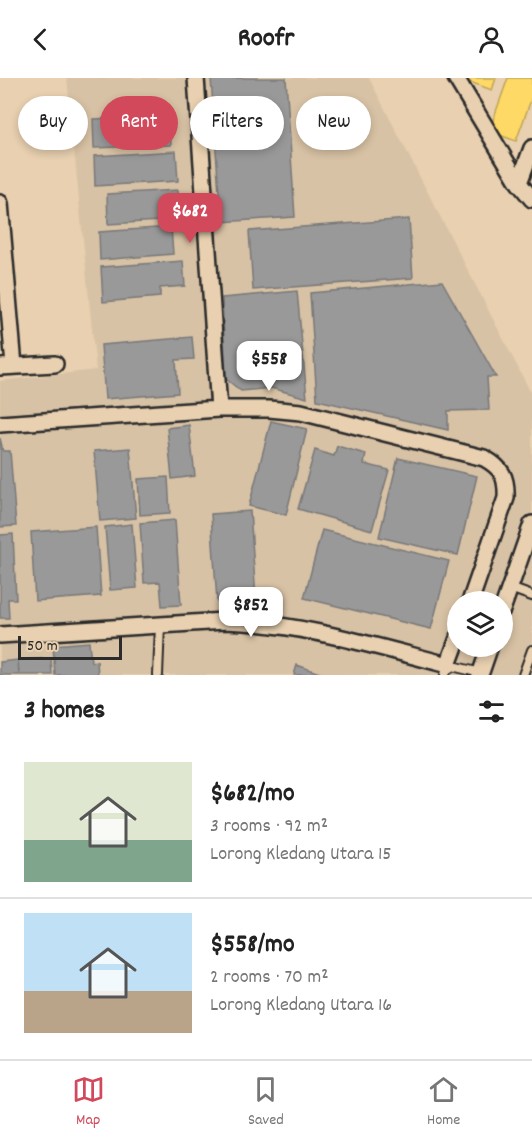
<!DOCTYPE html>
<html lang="en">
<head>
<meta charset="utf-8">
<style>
  :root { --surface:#fff; --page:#f6f6f6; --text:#222; --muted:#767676; --line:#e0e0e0; --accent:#d1495b }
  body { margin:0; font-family:Dekko,sans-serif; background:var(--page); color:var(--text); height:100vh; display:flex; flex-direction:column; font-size:22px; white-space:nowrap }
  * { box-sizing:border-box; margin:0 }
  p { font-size:20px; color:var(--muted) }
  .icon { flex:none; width:33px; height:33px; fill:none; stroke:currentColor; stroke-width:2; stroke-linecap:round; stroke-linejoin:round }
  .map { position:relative; height:597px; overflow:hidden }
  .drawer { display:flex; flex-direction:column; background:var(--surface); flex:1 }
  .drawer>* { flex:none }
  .guide { position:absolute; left:18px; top:18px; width:496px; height:54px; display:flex; gap:12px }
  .buttons { position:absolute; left:447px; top:513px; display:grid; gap:12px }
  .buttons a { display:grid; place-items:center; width:66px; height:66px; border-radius:50%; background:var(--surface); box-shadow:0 3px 9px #0003; font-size:30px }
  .scale { position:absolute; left:18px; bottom:15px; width:104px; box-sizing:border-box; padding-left:6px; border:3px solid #2b2b2b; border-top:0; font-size:16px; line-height:21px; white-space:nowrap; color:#2b2b2b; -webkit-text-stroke:4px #e8d0b0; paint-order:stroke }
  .price { position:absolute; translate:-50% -51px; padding:0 14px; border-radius:12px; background:#fff; color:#222; font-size:20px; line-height:39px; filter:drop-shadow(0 2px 3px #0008) }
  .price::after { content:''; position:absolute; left:50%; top:36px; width:18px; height:14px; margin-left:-9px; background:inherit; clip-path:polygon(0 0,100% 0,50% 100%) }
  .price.on { background:var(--accent); color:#fff }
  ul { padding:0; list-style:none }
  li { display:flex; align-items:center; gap:18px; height:150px; padding:0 24px }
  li+li { border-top:2px solid var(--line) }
  li span { display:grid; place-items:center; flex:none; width:168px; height:120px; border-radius:0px; color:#555 }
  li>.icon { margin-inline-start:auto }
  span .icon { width:72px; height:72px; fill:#fffc; stroke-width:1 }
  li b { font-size:26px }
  h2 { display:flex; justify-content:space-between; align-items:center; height:72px; padding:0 24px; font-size:26px }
  .chip { padding:0 21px; border-radius:27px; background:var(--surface); box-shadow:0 3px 9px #0003; font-size:21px; line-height:54px }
  .chip.on { background:var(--accent); color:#fff }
  header { display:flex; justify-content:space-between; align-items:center; height:78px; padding:0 24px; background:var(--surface); font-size:27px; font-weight:700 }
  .menu { display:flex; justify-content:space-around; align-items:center; height:84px; border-top:2px solid var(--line); background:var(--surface); font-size:16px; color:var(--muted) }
  .menu a { display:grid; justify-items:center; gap:3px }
  .menu .on { color:var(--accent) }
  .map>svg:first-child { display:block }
  .built { fill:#d8c2a5; fill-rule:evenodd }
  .homes { fill:#ffd966; stroke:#bfa554; stroke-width:1.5 }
  .industry { fill:#999; stroke:#787878; stroke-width:1.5 }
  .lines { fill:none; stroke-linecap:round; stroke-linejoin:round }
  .service-casing { stroke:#2b2b2b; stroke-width:12 }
  .minor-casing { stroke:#2b2b2b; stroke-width:20 }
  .service { stroke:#e8d0b0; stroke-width:8 }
  .minor { stroke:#e8d0b0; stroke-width:15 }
</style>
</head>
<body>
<header><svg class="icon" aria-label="back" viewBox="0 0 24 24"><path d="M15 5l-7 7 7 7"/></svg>Roofr<svg class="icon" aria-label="person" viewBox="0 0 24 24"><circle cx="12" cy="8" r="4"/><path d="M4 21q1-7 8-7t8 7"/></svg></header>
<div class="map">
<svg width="532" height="597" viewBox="0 0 532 597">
  <rect width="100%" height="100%" fill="#e8d0b0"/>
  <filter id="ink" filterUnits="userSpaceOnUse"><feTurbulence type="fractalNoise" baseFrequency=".0167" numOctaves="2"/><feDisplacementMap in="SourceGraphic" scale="12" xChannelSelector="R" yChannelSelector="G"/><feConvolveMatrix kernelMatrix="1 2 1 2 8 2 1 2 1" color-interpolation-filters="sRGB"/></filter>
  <g filter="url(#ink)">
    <!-- built -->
    <path class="built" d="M67 0H369L532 317V597H0V303L96 292ZM458 524H502V568H458Z"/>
    <!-- homes -->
    <path class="homes" d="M468 0H496L492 12 467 3Z
      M508 0H532V19L516 63 489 53Z"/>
    <!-- industry -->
    <path class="industry" d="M211 0H286L295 139 221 144Z
      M170 38 171 67 94 70 93 41Z
      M176 73 178 103 95 108 94 78Z
      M178 112 179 142 108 146 107 116Z
      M409 141 413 200 253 212 249 153Z
      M171 149 173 176 100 182 99 154Z
      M183 183 185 208 160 210V219L103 224 101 189Z
      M442 203 496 299H487L489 332 448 333V352L317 322 310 215Z
      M297 213 307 320 271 310 241 313 226 301 222 220Z
      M192 259 194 281 176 282 178 315 105 321 101 267Z
      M271 343 307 351 286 437 249 428Z
      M189 347 195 398 172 401 167 350Z
      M0 360 3 373H10L16 448 0 449Z
      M337 368 366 376 364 386 389 392 372 452 298 431 315 372 334 378Z
      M130 370 136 440 100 443 94 373Z
      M398 380 477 398 458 477 379 459Z
      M168 399 170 435 140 437 138 401Z
      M250 433 256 521 217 524 211 436Z
      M175 442 181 527 162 528 160 504 144 505 140 445Z
      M132 446 137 510 110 512 105 449Z
      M96 449 101 518 35 523 31 454Z
      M322 452 449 483 431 551 304 520Z
      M13 456 16 521H8L9 540H0V457Z
      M89 564 91 584 97 583 98 597H55L53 567Z
      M51 580 52 597H19L18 582Z
      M18 582 19 597H0V584Z
      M297 587 325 597H294Z"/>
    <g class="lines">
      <defs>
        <path id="service" d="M510 510 532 518
          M158 597 160 547
          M445 597 448 587 481 595
          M523 597 532 572"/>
        <path id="minor" d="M196 0 219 331
          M456 0 519 105 532 121
          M519 105 532 70
          M0 125 14 288
          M0 289 55 286
          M0 346 219 331H269L301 334 484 380C502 390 507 399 506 420L470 524
          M502 532 532 446
          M0 557 224 543C301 545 374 568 448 587L458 560
          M480 597 490 568"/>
      </defs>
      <!-- service casing -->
      <use href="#service" class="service-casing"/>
      <!-- minor casing -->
      <use href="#minor" class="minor-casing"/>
      <!-- service -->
      <use href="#service" class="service"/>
      <!-- minor -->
      <use href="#minor" class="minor"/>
    </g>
  </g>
</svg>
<div class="buttons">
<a><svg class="icon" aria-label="layers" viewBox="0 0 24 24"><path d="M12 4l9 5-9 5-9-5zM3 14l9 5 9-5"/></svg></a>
</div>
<div class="scale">50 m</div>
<b class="price on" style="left:190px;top:166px">$682</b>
<b class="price" style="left:269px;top:314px">$558</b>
<b class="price" style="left:251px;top:560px">$852</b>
<div class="guide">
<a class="chip">Buy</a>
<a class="chip on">Rent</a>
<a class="chip">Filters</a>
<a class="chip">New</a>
</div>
</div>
<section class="drawer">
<h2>3 homes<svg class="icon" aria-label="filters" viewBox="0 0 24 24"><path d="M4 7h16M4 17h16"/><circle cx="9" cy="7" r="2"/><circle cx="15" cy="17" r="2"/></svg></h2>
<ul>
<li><span style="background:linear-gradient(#dfe7d0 65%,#7fa58c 0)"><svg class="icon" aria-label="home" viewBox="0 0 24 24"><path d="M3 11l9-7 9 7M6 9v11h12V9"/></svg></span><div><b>$682/mo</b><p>3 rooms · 92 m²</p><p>Lorong Kledang Utara 15</p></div></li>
<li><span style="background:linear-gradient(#bfe0f5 65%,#b9a48a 0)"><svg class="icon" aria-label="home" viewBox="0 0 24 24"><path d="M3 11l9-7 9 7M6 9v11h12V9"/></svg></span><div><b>$558/mo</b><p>2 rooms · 70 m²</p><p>Lorong Kledang Utara 16</p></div></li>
</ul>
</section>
<nav class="menu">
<a class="on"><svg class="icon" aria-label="map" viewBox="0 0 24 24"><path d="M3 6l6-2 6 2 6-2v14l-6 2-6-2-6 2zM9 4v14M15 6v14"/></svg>Map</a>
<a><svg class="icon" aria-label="saved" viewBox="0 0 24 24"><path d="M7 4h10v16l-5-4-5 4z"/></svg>Saved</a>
<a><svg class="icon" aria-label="home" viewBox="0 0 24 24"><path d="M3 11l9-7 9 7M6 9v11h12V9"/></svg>Home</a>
</nav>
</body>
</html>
